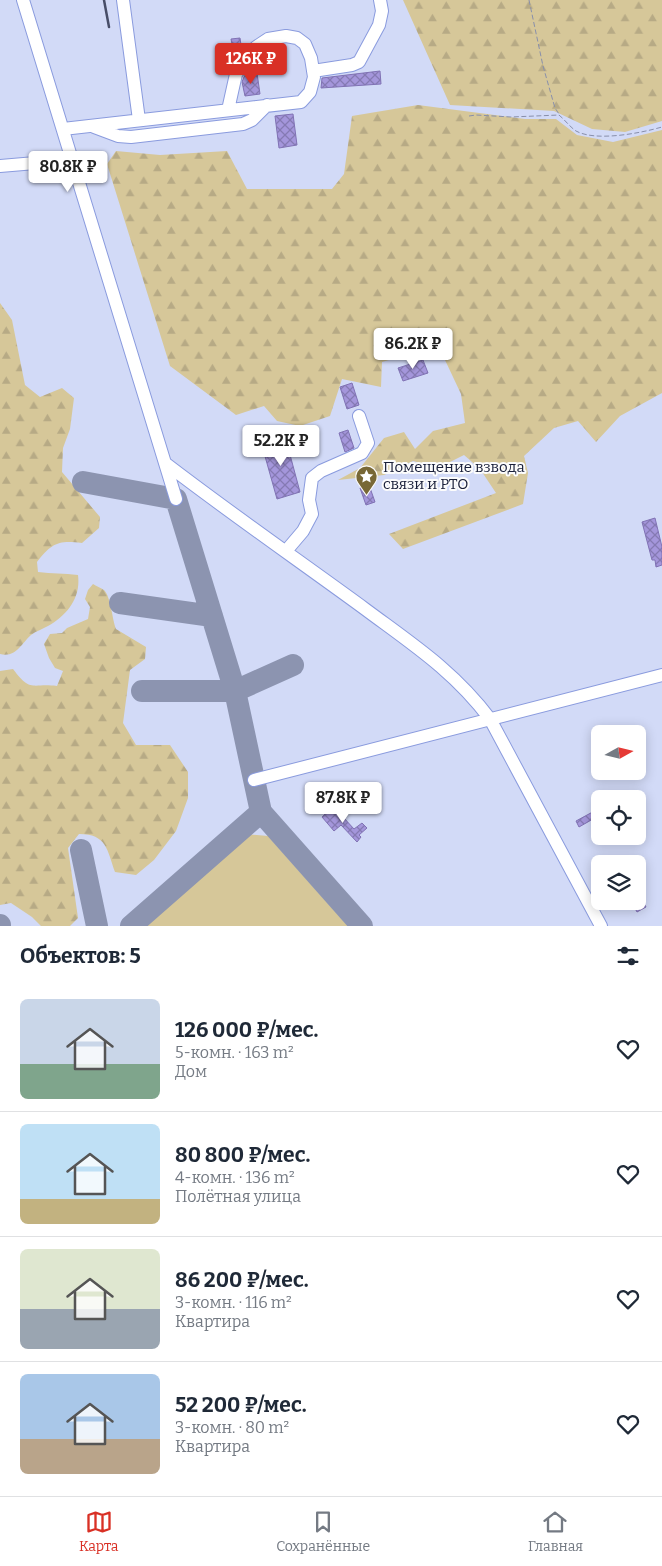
<!DOCTYPE html>
<html lang="ru">
<head>
<meta charset="utf-8">
<style>
  :root { --surface:#fff; --page:#f2f2f3; --text:#1f2937; --muted:#747a83; --line:#e0e1e3; --accent:#d93025 }
  body { margin:0; font-family:Bitter,serif; background:var(--page); color:var(--text); height:100vh; display:flex; flex-direction:column; font-size:19px; white-space:nowrap }
  * { box-sizing:border-box; margin:0 }
  p { font-size:16px; color:var(--muted) }
  .icon { flex:none; width:28px; height:28px; fill:none; stroke:currentColor; stroke-width:2; stroke-linecap:round; stroke-linejoin:round }
  .map { position:relative; height:926px; overflow:hidden }
  .panel { display:flex; flex-direction:column; background:var(--surface); flex:1 }
  .panel>* { flex:none }
  .needle { width:32px; rotate:82deg }
  .buttons { position:absolute; left:591px; top:725px; display:grid; gap:10px }
  .buttons a { display:grid; place-items:center; width:55px; height:55px; border-radius:8px; background:var(--surface); box-shadow:0 2px 12px #0003; font-size:25px }
  .price { position:absolute; translate:-50% -42px; padding:0 11px; border-radius:5px; background:#fff; color:#222; font-size:16px; line-height:32px; filter:drop-shadow(0 1px 2px #0008) }
  .price::after { content:''; position:absolute; left:50%; top:30px; width:15px; height:11px; margin-left:-8px; background:inherit; clip-path:polygon(0 0,100% 0,50% 100%) }
  .price.selected { background:var(--accent); color:#fff }
  ul { padding:0; list-style:none }
  li { display:flex; align-items:center; gap:15px; height:125px; padding:0 20px }
  li+li { border-top:1px solid var(--line) }
  li span { display:grid; place-items:center; flex:none; width:140px; height:100px; border-radius:8px; color:#555 }
  li>.icon { margin-inline-start:auto }
  span .icon { width:60px; height:60px; fill:#fffc; stroke-width:1 }
  li b { font-size:21px }
  h2 { display:flex; justify-content:space-between; align-items:center; height:60px; padding:0 20px; font-size:21px }
  .tab-bar { display:flex; justify-content:space-around; align-items:center; height:70px; border-top:1px solid var(--line); background:var(--surface); font-size:14px; color:var(--muted) }
  .tab-bar a { display:grid; justify-items:center; gap:2px }
  .tab-bar .selected { color:var(--accent) }
  .map>svg:first-child { display:block }
  .grass { fill:#d6c799 }
  .forest { fill:url(#forest-firs) }
  .lines { fill:none; stroke-linecap:round; stroke-linejoin:round }
  .taxiway { stroke:#8c94b0; stroke-width:22 }
  .building { fill:url(#building-cross-hatch); stroke:#8072b4 }
  .minor-casing { stroke:#8a9bde; stroke-width:14 }
  .path { stroke:#888fab; stroke-width:1; stroke-dasharray:5 2.5; stroke-linecap:butt }
  .minor { stroke:#fff; stroke-width:12 }
  .rail { stroke:#474d68; stroke-width:2.5 }
  .labels { text-anchor:middle; stroke-width:4; stroke-linejoin:round; paint-order:stroke }
  .poi-label { font-size:15px; fill:#191f39; stroke:#fcfcfc; text-anchor:start }
</style>
</head>
<body>
<div class="map">
<svg width="662" height="926" viewBox="0 0 662 926">
  <defs>
    <pattern id="forest-firs" width="22" height="20" patternUnits="userSpaceOnUse" patternTransform="scale(1.25)"><rect width="22" height="20" fill="#d6c799"/><path d="M5 1l3.5 6h-7zM16 11l3.5 6h-7z" fill="#b7aa85"/></pattern>
    <pattern id="building-cross-hatch" width="8" height="8" patternUnits="userSpaceOnUse" patternTransform="scale(1.25)"><rect width="8" height="8" fill="#a496db"/><path d="M0 0l8 8M0 8l8-8" fill="none" stroke="#857ab3"/></pattern>
  </defs>
  <rect width="100%" height="100%" fill="#d2daf7"/>
  <!-- grass -->
  <path class="grass" d="M244 834 268 836 348 926H141Z"/>
  <!-- forest -->
  <path class="forest" d="M403 0H662V121L625 132 592 129 554 111 450 105Z
    M418 105 525 119H556L577 135 613 142 662 130V393L620 416 596 442 578 421 554 428 524 456 528 473 523 504 403 549 389 534 496 493 480 469 464 455 438 468 413 461 384 475 338 480 360 468 384 438 404 432 415 449 433 431 465 423 461 394 445 360 410 354 382 362 381 387 342 379 330 416 300 426 277 421 264 406 236 415 170 366 107 164 116 151 160 155 227 151 247 189H332L344 174 352 116Z
    M0 303 12 320 25 385 40 397 62 388 74 398 70 429 63 448 62 472 100 517 99 528 82 543C58 540 52 543 37 562L38 572C52 574 64 573 78 575 81 598 67 615 48 626 43 629 36 631 31 635 21 644 16 658 0 654Z
    M93 584C96 586 101 588 104 590 111 597 112 619 116 629L146 647 145 659 130 670 123 723 136 745H170L188 772V798L176 831 154 860 136 875 115 872C107 850 107 834 79 834L68 848 78 918 70 926H41L32 917 11 903 0 905V671L13 669C31 693 31 683 57 686L63 671 55 668 49 658 44 644 50 634 62 633 67 628 88 619 90 607 85 599 88 590Z"/>
  <g class="lines">
    <!-- taxiway -->
    <path class="taxiway" d="M83 482 176 499 235 691 261 812
      M120 603 212 616
      M142 691H235L293 665
      M81 850 97 926
      M0 925V926
      M131 926 261 812 362 926"/>
  </g>
  <!-- building -->
  <path class="building" d="M240 38 242 52 234 55 231 39Z
    M380 71 381 84 321 88 322 78Z
    M257 73 260 94 245 96 242 82 244 77 246 74Z
    M293 114 297 145 279 148 275 116Z
    M423 360 428 373 403 381 398 368Z
    M352 383 359 405 347 409 340 387Z
    M348 430 354 448 345 452 339 433Z
    M285 436 300 492 277 499 261 442Z
    M369 485 375 502 366 505 360 488Z
    M655 518 662 547V565L656 567 655 560H652L642 522Z
    M333 806 354 829 362 823 367 828 359 835 361 837 357 842 341 825 334 831 322 817Z
    M600 808V815L579 827 576 821Z
    M638 892 646 907 637 912 631 901H638Z"/>
  <g class="lines">
    <defs>
      <path id="minor" d="M23 0 176 499
        M123 0 139 120
        M313 71 352 65 359 62 379 25 382 11 380 0
        M94 127 118 136 131 137 243 124 252 120 267 105
        M63 129 301 102 310 92 314 77 311 58 305 44 297 38 286 36 268 39 256 47 236 74 228 110
        M0 166 47 162 71 156
        M165 463C230 513 298 560 365 609 412 644 454 671 490 719L601 926
        M286 551 303 531 312 514 309 500 312 478 321 471 362 453 368 443 359 416
        M254 780 662 675"/>
    </defs>
    <!-- minor casing -->
    <use href="#minor" class="minor-casing"/>
    <!-- path -->
    <path class="path" d="M529 0 543 66 555 108 559 114
      M469 116 476 115 511 117 559 115C565 120 570 127 576 131 596 142 641 133 662 127"/>
    <!-- minor -->
    <use href="#minor" class="minor"/>
    <!-- rail -->
    <path class="rail" d="M104 0 109 27"/>
  </g>
  <!-- icons -->
  <defs>
    <symbol id="sight-pin" viewBox="-11 -11 22 30"><path d="M0 17L-7.5 6A9.5 9.5 0 1 1 7.5 6Z" fill="#786836" stroke="#fcfcfc"/><path d="M0-6L1.8-2.2L6-1.7L2.9 1.2L3.7 5.4L0 3.3L-3.7 5.4L-2.9 1.2L-6-1.7L-1.8-2.2Z" fill="#fff"/></symbol>
  </defs>
  <g fill-rule="evenodd">
    <use href="#sight-pin" x="354" y="464" width="25" height="34"/>
  </g>
  <g class="labels">
    <!-- poi labels -->
    <g class="poi-label">
      <text x="383" y="472">Помещение взвода<tspan x="383" dy="17">связи и РТО</tspan></text>
    </g>
  </g>
</svg>
<div class="buttons">
<a><svg class="needle" viewBox="-14 -14 28 28"><path d="M0-13l5 13h-10z" fill="#e53935"/><path d="M0 13l5-13h-10z" fill="#747a83"/></svg></a>
<a><svg class="icon" aria-label="locate" viewBox="0 0 24 24"><circle cx="12" cy="12" r="6"/><path d="M12 2v4M12 18v4M2 12h4M18 12h4"/></svg></a>
<a><svg class="icon" aria-label="layers" viewBox="0 0 24 24"><path d="M12 4l9 5-9 5-9-5zM3 14l9 5 9-5"/></svg></a>
</div>
<b class="price selected" style="left:251px;top:85px">126K ₽</b>
<b class="price" style="left:68px;top:193px">80.8K ₽</b>
<b class="price" style="left:413px;top:370px">86.2K ₽</b>
<b class="price" style="left:281px;top:467px">52.2K ₽</b>
<b class="price" style="left:343px;top:824px">87.8K ₽</b>
</div>
<section class="panel">
<h2>Объектов: 5<svg class="icon" aria-label="filters" viewBox="0 0 24 24"><path d="M4 7h16M4 17h16"/><circle cx="9" cy="7" r="2"/><circle cx="15" cy="17" r="2"/></svg></h2>
<ul>
<li><span style="background:linear-gradient(#c9d6e8 65%,#7fa58c 0)"><svg class="icon" aria-label="home" viewBox="0 0 24 24"><path d="M3 11l9-7 9 7M6 9v11h12V9"/></svg></span><div><b>126 000 ₽/мес.</b><p>5-комн. · 163 m²</p><p>Дом</p></div><svg class="icon" aria-label="heart" viewBox="0 0 24 24"><path d="M12 20l-8-8c-3-5 5-10 8-4 3-6 11-1 8 4z"/></svg></li>
<li><span style="background:linear-gradient(#bfe0f5 75%,#c2b280 0)"><svg class="icon" aria-label="home" viewBox="0 0 24 24"><path d="M3 11l9-7 9 7M6 9v11h12V9"/></svg></span><div><b>80 800 ₽/мес.</b><p>4-комн. · 136 m²</p><p>Полётная улица</p></div><svg class="icon" aria-label="heart" viewBox="0 0 24 24"><path d="M12 20l-8-8c-3-5 5-10 8-4 3-6 11-1 8 4z"/></svg></li>
<li><span style="background:linear-gradient(#dfe7d0 60%,#9aa5b1 0)"><svg class="icon" aria-label="home" viewBox="0 0 24 24"><path d="M3 11l9-7 9 7M6 9v11h12V9"/></svg></span><div><b>86 200 ₽/мес.</b><p>3-комн. · 116 m²</p><p>Квартира</p></div><svg class="icon" aria-label="heart" viewBox="0 0 24 24"><path d="M12 20l-8-8c-3-5 5-10 8-4 3-6 11-1 8 4z"/></svg></li>
<li><span style="background:linear-gradient(#a9c7e8 65%,#b9a48a 0)"><svg class="icon" aria-label="home" viewBox="0 0 24 24"><path d="M3 11l9-7 9 7M6 9v11h12V9"/></svg></span><div><b>52 200 ₽/мес.</b><p>3-комн. · 80 m²</p><p>Квартира</p></div><svg class="icon" aria-label="heart" viewBox="0 0 24 24"><path d="M12 20l-8-8c-3-5 5-10 8-4 3-6 11-1 8 4z"/></svg></li>
</ul>
</section>
<nav class="tab-bar">
<a class="selected"><svg class="icon" aria-label="map" viewBox="0 0 24 24"><path d="M3 6l6-2 6 2 6-2v14l-6 2-6-2-6 2zM9 4v14M15 6v14"/></svg>Карта</a>
<a><svg class="icon" aria-label="saved" viewBox="0 0 24 24"><path d="M7 4h10v16l-5-4-5 4z"/></svg>Сохранённые</a>
<a><svg class="icon" aria-label="home" viewBox="0 0 24 24"><path d="M3 11l9-7 9 7M6 9v11h12V9"/></svg>Главная</a>
</nav>
</body>
</html>
